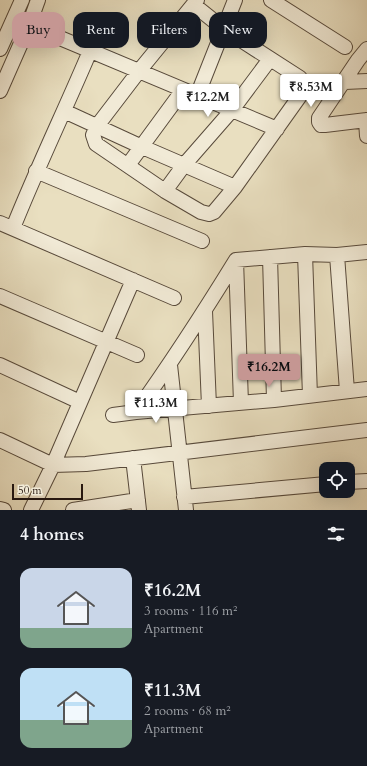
<!DOCTYPE html>
<html lang="en">
<head>
<meta charset="utf-8">
<style>
  :root { --surface:#171b24; --page:#20242c; --text:#f1f3f6; --muted:#9ea1a6; --accent:#c59692 }
  body { margin:0; font-family:Cardo,serif; background:var(--page); color:var(--text); height:100vh; display:flex; flex-direction:column; font-size:15px; white-space:nowrap }
  * { box-sizing:border-box; margin:0 }
  p { font-size:13px; color:var(--muted) }
  .icon { flex:none; width:22px; height:22px; fill:none; stroke:currentColor; stroke-width:2; stroke-linecap:round; stroke-linejoin:round }
  .map { position:relative; height:510px; overflow:hidden }
  .drawer { display:flex; flex-direction:column; background:var(--surface); flex:1 }
  .drawer>* { flex:none }
  .hud { position:absolute; left:12px; top:12px; width:343px; height:36px; display:flex; gap:8px }
  .buttons { position:absolute; left:319px; top:462px; display:grid; gap:8px }
  .buttons a { display:grid; place-items:center; width:36px; height:36px; border-radius:8px; background:var(--surface); box-shadow:0 4px 16px #0002; font-size:20px }
  .scale { position:absolute; left:12px; bottom:10px; width:71px; box-sizing:border-box; padding-left:4px; border:2px solid #28180f; border-top:0; font-size:11px; line-height:14px; white-space:nowrap; color:#28180f; -webkit-text-stroke:3px #f1ead6; paint-order:stroke }
  .price { position:absolute; translate:-50% -34px; padding:0 9px; border-radius:4px; background:#fff; color:#222; font-size:13px; line-height:26px; filter:drop-shadow(0 1px 2px #0008) }
  .price::after { content:''; position:absolute; left:50%; top:24px; width:12px; height:9px; margin-left:-6px; background:inherit; clip-path:polygon(0 0,100% 0,50% 100%) }
  .price.selected { background:var(--accent); color:#111 }
  ul { padding:0; list-style:none }
  li { display:flex; align-items:center; gap:12px; height:100px; padding:0 20px }
  li span { display:grid; place-items:center; flex:none; width:112px; height:80px; border-radius:12px; color:#555 }
  li>.icon { margin-inline-start:auto }
  span .icon { width:48px; height:48px; fill:#fffc; stroke-width:1 }
  li b { font-size:17px }
  h2 { display:flex; justify-content:space-between; align-items:center; height:48px; padding:0 20px; font-size:17px }
  .pill { padding:0 14px; border-radius:12px; background:var(--surface); box-shadow:0 4px 16px #0002; font-size:14px; line-height:36px }
  .pill.selected { background:var(--accent); color:#111 }
  .map>svg:first-child { display:block }
  .lines { fill:none; stroke-linecap:round; stroke-linejoin:round }
  .minor-casing { stroke:#584a3b; stroke-width:16 }
  .minor { stroke:#f1ead6; stroke-width:14 }
</style>
</head>
<body>
<div class="map">
<svg width="367" height="510" viewBox="0 0 367 510">
  <rect width="100%" height="100%" fill="#e9dfc0"/>
  <filter id="stains"><feTurbulence type="fractalNoise" baseFrequency=".005" numOctaves="4"/><feColorMatrix values="0 0 0 0 .2 0 0 0 0 .09 0 0 0 0 .02 0 0 0 .5 -.17"/></filter>
  <radialGradient id="worn" r=".72"><stop offset=".6" stop-color="#630" stop-opacity="0"/><stop offset="1" stop-color="#630" stop-opacity=".3"/></radialGradient>
  <g class="lines">
    <defs>
      <path id="minor" d="M271 0 345 47
        M194 5 224 29 300 78 303 84 302 93 235 187 214 212 209 214 201 212 165 191 96 144 93 135 97 126 139 71 197 0
        M29 25 277 129
        M0 49 22 0
        M367 49 358 60 319 118V122L321 125H325L367 120
        M345 82 367 81
        M0 91 29 25 38 0
        M197 96 235 0
        M64 111 140 146 235 187
        M366 120 367 136
        M128 165 183 90
        M36 171 202 241
        M165 191 184 165 232 110 270 59
        M0 223 174 298
        M13 228C37 168 65 110 90 51
        M305 254 310 396
        M337 255 347 391
        M270 257 274 400
        M236 260 241 403
        M0 296 137 355
        M205 311 209 406
        M0 365 80 402
        M170 365 186 510
        M136 412 274 400 367 389
        M113 415 136 412C171 363 204 312 236 260L305 254 337 255 367 252
        M0 440 53 465 86 464 367 430
        M133 458 139 510
        M348 482 367 481
        M184 497 326 484
        M0 509 4 510
        M31 510 53 465 133 280
        M73 510 138 500"/>
    </defs>
    <!-- minor casing -->
    <use href="#minor" class="minor-casing"/>
    <!-- minor -->
    <use href="#minor" class="minor"/>
  </g>
  <rect width="100%" height="100%" filter="url(#stains)"/>
  <rect width="100%" height="100%" fill="url(#worn)"/>
</svg>
<div class="buttons">
<a><svg class="icon" aria-label="locate" viewBox="0 0 24 24"><circle cx="12" cy="12" r="6"/><path d="M12 2v4M12 18v4M2 12h4M18 12h4"/></svg></a>
</div>
<div class="scale">50 m</div>
<b class="price" style="left:311px;top:108px">₹8.53M</b>
<b class="price" style="left:208px;top:118px">₹12.2M</b>
<b class="price selected" style="left:269px;top:388px">₹16.2M</b>
<b class="price" style="left:156px;top:424px">₹11.3M</b>
<div class="hud">
<a class="pill selected">Buy</a>
<a class="pill">Rent</a>
<a class="pill">Filters</a>
<a class="pill">New</a>
</div>
</div>
<section class="drawer">
<h2>4 homes<svg class="icon" aria-label="filters" viewBox="0 0 24 24"><path d="M4 7h16M4 17h16"/><circle cx="9" cy="7" r="2"/><circle cx="15" cy="17" r="2"/></svg></h2>
<ul>
<li><span style="background:linear-gradient(#c9d6e8 75%,#7fa58c 0)"><svg class="icon" aria-label="home" viewBox="0 0 24 24"><path d="M3 11l9-7 9 7M6 9v11h12V9"/></svg></span><div><b>₹16.2M</b><p>3 rooms · 116 m²</p><p>Apartment</p></div></li>
<li><span style="background:linear-gradient(#bfe0f5 65%,#7fa58c 0)"><svg class="icon" aria-label="home" viewBox="0 0 24 24"><path d="M3 11l9-7 9 7M6 9v11h12V9"/></svg></span><div><b>₹11.3M</b><p>2 rooms · 68 m²</p><p>Apartment</p></div></li>
</ul>
</section>
</body>
</html>
